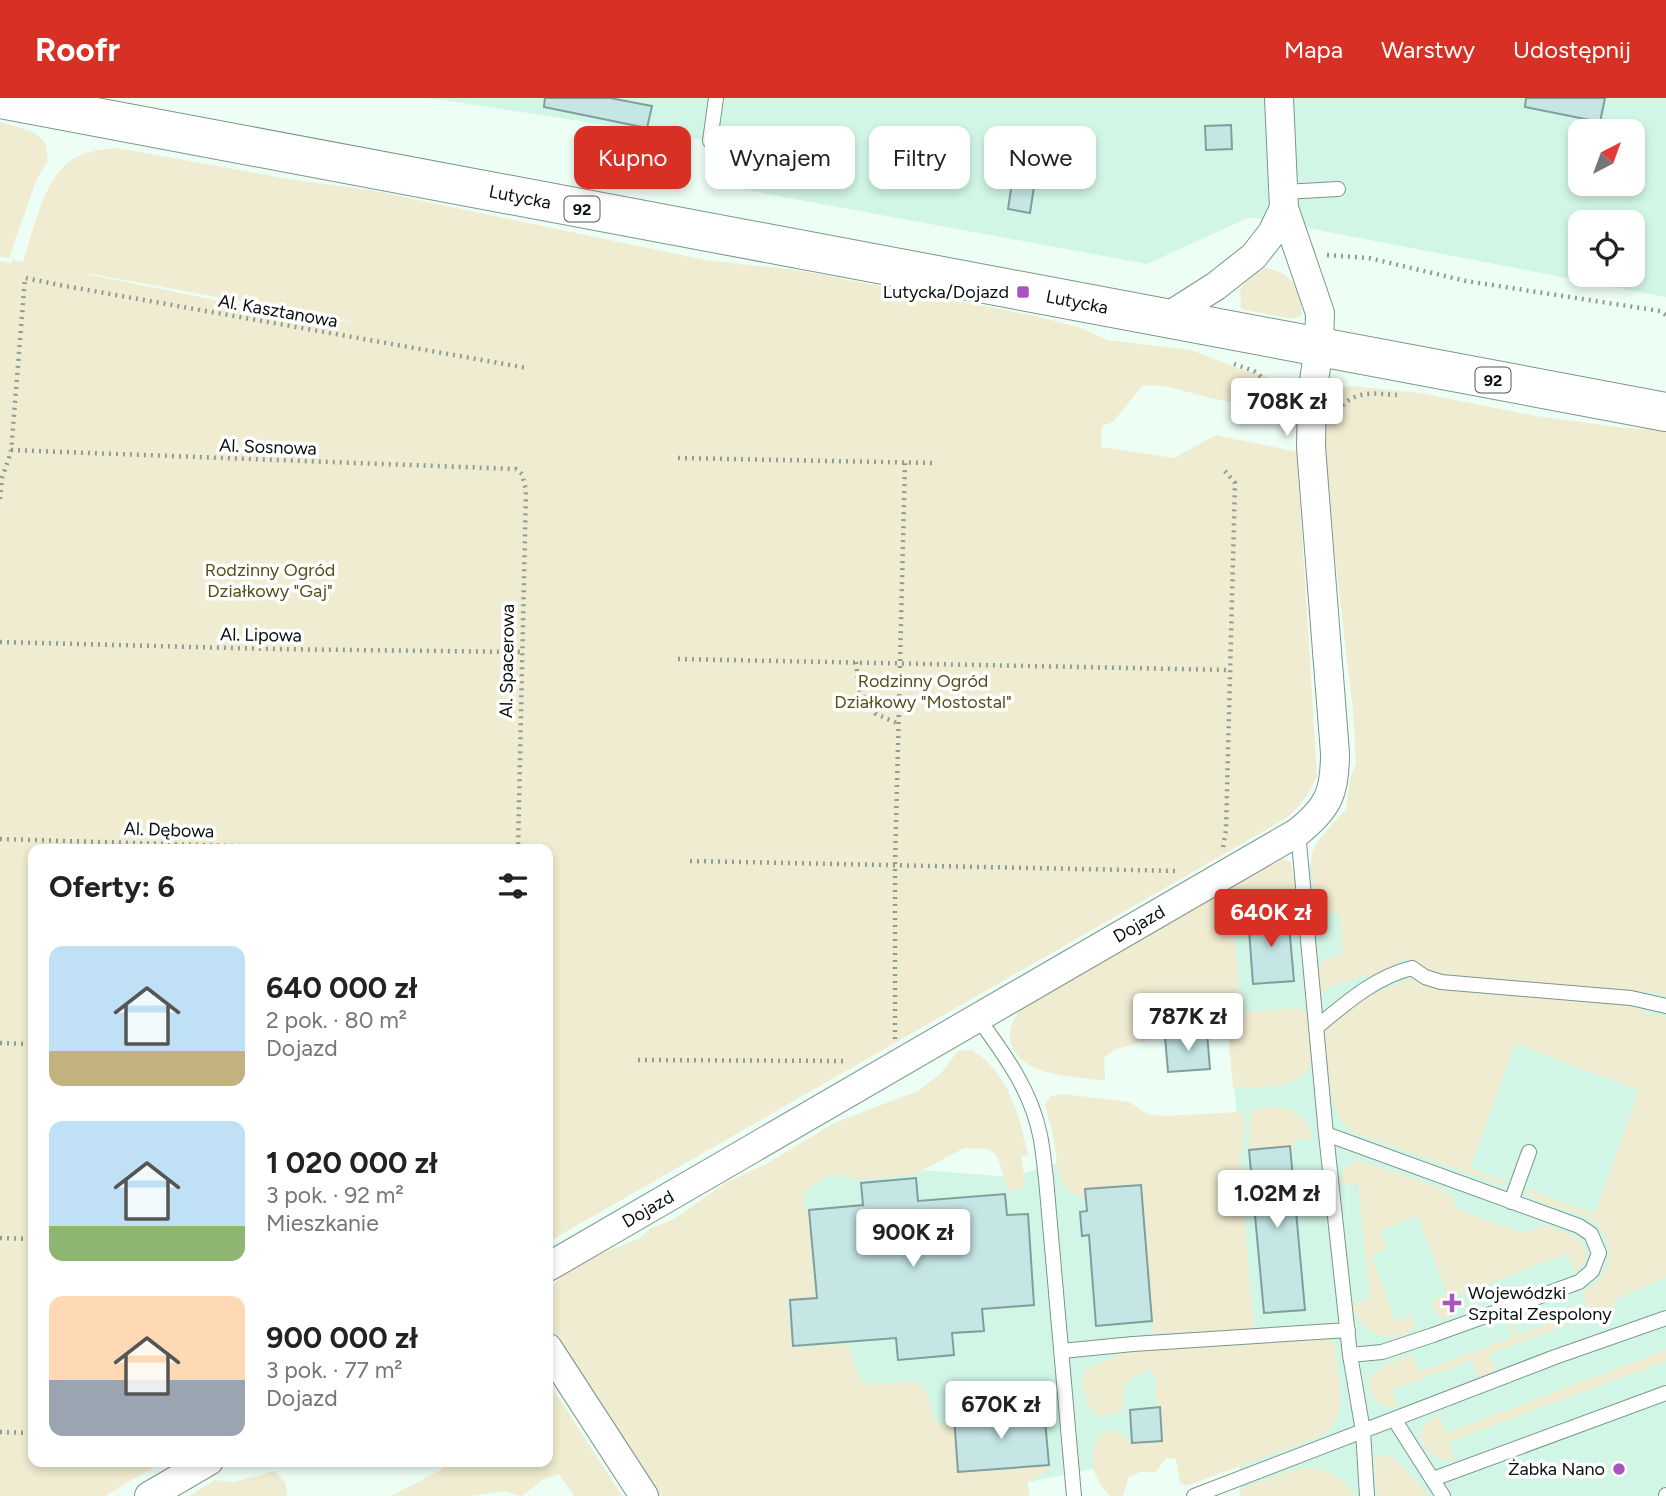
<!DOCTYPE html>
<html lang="pl">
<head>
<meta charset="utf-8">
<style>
  :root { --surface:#fff; --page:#f2f2f2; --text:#222; --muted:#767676; --accent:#d93025 }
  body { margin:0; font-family:Figtree,sans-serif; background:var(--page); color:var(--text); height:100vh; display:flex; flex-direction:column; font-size:26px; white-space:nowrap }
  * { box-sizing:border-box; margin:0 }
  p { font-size:23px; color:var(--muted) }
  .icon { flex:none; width:38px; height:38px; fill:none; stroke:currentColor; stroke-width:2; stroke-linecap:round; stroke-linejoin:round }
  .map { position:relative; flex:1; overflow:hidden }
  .details { position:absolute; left:28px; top:746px; width:525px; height:623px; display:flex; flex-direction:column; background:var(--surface); border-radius:14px; box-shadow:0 4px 10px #0003 }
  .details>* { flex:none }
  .hud { position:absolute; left:574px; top:28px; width:665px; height:63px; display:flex; gap:14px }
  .needle { width:46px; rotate:41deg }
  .controls { position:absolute; left:1568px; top:21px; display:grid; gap:14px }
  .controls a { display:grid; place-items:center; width:77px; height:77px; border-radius:14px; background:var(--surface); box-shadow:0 4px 10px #0003; font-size:35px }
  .price { position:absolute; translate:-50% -60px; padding:0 16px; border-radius:7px; background:#fff; color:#222; font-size:23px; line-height:46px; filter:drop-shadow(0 2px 4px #0008) }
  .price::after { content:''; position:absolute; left:50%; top:42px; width:21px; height:16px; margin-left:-10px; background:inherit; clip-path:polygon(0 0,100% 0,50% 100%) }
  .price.on { background:var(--accent); color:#fff }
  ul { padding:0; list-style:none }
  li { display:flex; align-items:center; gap:21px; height:175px; padding:0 21px }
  li span { display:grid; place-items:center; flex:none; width:196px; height:140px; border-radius:14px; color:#555 }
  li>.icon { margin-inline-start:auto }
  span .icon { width:84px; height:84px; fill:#fffc; stroke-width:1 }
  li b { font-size:30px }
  h2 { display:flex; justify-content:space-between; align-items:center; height:84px; padding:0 21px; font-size:30px }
  .tag { padding:0 24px; border-radius:14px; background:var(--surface); box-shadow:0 4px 10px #0003; font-size:24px; line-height:63px }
  .tag.on { background:var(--accent); color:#fff }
  header { display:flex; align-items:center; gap:42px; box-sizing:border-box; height:98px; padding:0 35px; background:var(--accent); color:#fff }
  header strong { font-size:33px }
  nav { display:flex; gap:38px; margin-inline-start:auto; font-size:24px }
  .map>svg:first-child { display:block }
  .built { fill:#d2f6e5; fill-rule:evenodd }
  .green { fill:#efecd1; fill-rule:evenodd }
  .building { fill:#c6e6e6; stroke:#809e9e; stroke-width:2 }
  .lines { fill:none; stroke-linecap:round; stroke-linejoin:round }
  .lane-casing { stroke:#7c9689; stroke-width:16 }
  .street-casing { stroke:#7c9689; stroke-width:30 }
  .primary-casing { stroke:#7c9689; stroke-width:40 }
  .path { stroke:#8f9d96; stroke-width:4.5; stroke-dasharray:2 5; stroke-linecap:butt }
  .lane { stroke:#fff; stroke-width:14 }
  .street { stroke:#fff; stroke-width:28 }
  .primary { stroke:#fff; stroke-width:38 }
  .poi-dot { fill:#aa54c1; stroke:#fff; stroke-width:2.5 }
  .labels { text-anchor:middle; stroke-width:7; stroke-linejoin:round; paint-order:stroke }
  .shield { fill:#fff; stroke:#515855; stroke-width:2 }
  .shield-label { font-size:16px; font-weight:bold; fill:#07100c }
  .street-label { font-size:18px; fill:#07100c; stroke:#fff }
  .poi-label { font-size:18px; fill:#07100c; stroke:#fff; text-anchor:end }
  .park-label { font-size:18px; fill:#564f18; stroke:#fff }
</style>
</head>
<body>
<header>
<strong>Roofr</strong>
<nav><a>Mapa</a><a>Warstwy</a><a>Udostępnij</a></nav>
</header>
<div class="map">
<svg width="1666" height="1398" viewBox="0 0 1666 1398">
  <rect width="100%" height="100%" fill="#edfef5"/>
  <!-- built -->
  <path class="built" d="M429 0H1666V199L1250 119 1147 166 730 89 737 47ZM1580 33H1633V86H1580ZM1580 124H1633V177H1580Z
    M1365 728 1666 858V1398H1240L1237 1017 1217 830Z
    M1133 1043 1208 1047 1222 1345 1009 1388 767 1315 748 1116 843 1066 1011 1079Z"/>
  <!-- green -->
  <path class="green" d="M0 24 33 34 45 44 48 62 36 83 9 160 0 159Z
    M116 50 289 81 370 92 705 162 797 172 1036 218 1081 230 1107 242 1191 252 1243 272 1267 278 1285 291V309C1258 311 1229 304 1202 298 1182 293 1164 285 1142 288L1113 324 1102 328 1101 349 1174 360 1216 337 1297 354 1317 678C1309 696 1300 709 1285 721L548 1144V751H33V1363H164L105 1398H0V163L12 165V162L23 164C33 134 43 83 69 64 82 53 100 52 116 50ZM86 176 87 175 362 226 274 214Z
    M1264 170C1291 173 1301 190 1302 217L1293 221 1241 211 1240 191 1250 180Z
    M1351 288 1420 295 1536 318 1624 330 1666 331V898L1655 894 1465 881C1442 877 1425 873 1406 858 1380 883 1348 876 1321 895L1318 872 1325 861 1343 855 1340 816 1326 814 1315 807 1311 762 1313 752 1320 740 1346 711 1350 681 1356 665 1353 613 1324 364C1325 338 1326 315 1338 291Z
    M1277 759 1291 764 1298 804 1295 813 1248 818 1233 824 1241 914 1300 910 1309 917C1311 929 1317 950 1313 962 1302 992 1259 989 1233 990L1227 923 1153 928V940L1114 952 1104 960 1105 983C1086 980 1068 979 1050 975 1013 967 996 937 1024 908Z
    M1411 881 1437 890 1627 905 1644 908V914L1666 919V1179L1614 1202 1616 1208 1490 1256 1495 1273 1478 1279 1472 1262 1392 1292 1398 1309C1380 1311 1367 1299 1370 1280L1382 1268 1412 1257 1419 1274 1513 1239 1508 1221 1511 1220 1518 1237 1588 1211 1582 1194C1594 1188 1607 1177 1608 1162 1614 1101 1542 1121 1524 1090L1595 1116 1639 992 1515 946 1470 1070 1509 1085 1504 1088 1352 1034C1325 1014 1329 966 1325 934 1348 907 1378 892 1411 881Z
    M972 952C1009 975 1019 1017 1028 1057L1021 1058 1026 1089 1008 1094 997 1058 989 1051 964 1050 914 1077 860 1082 845 1077H830L808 1090 802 1105 808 1113 815 1199 787 1203 792 1250 849 1246C858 1288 859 1288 902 1284 908 1284 913 1283 918 1286 929 1292 931 1316 939 1329L946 1325 950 1318H954L958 1374 1049 1367 1047 1373 1027 1385 1030 1398H658L554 1237 548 1219V1202L551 1191 563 1176 578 1165 640 1140 651 1130 674 1121 727 1084 766 1066 834 1025 918 993 941 975 958 953Z
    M1063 996 1129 1004 1147 1016 1163 1018 1240 1014 1244 1019 1245 1033 1240 1065 1254 1232 1153 1236 1141 1087 1085 1091 1086 1101C1050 1089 1060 1067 1053 1038 1051 1027 1047 1017 1045 1006L1051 998Z
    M1274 1008C1295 1010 1307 1020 1312 1040L1293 1043 1294 1054 1291 1055 1290 1048 1249 1052 1250 1015 1252 1012Z
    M1359 1062 1444 1091 1451 1097 1456 1109 1464 1114 1523 1135 1542 1128 1549 1129 1577 1139 1586 1150 1585 1165 1574 1173 1567 1156 1444 1202 1449 1217V1220C1437 1222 1434 1212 1431 1203L1447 1195 1418 1118 1381 1132 1387 1150 1371 1157 1395 1223 1413 1218 1414 1228C1411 1234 1407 1236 1400 1238 1377 1244 1358 1227 1352 1205L1370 1202 1358 1086 1342 1087 1340 1081 1345 1069Z
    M1327 1240 1334 1245C1337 1275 1352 1317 1322 1338L1186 1388 1180 1384 1176 1361 1166 1360 1155 1375 1142 1373 1129 1379 1123 1398H1110C1091 1377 1088 1362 1099 1336L1116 1332 1132 1345 1162 1343 1160 1309 1156 1302V1278L1149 1271 1135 1278 1125 1286 1122 1313 1098 1320 1086 1302 1081 1280 1086 1272 1099 1265 1136 1251Z
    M1666 1252V1263L1449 1344 1455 1362C1425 1364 1404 1331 1439 1318L1446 1335Z
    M548 1283 622 1398H574L559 1376 542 1382 522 1398 504 1393 471 1398H391L443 1371 445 1363H548Z
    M1383 1356 1395 1361 1429 1398H1377L1374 1362Z
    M1308 1370C1328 1371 1346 1380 1355 1398H1241L1239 1392 1292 1372Z
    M275 1373 286 1386 287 1398H189L215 1382 234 1384Z"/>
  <!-- building -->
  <path class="building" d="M545 0H610L652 8 647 30 544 9Z
    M1526 0H1605L1600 24 1525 9Z
    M1231 27 1232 51 1206 52 1205 28Z
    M1016 59 1038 62 1030 115 1008 111Z
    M1288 816 1294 883 1253 886 1248 818Z
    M1207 935 1210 971 1168 974 1165 939Z
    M1290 1048 1305 1212 1264 1215 1249 1052Z
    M916 1080 918 1103 1005 1096 1007 1117 1028 1116 1034 1207 982 1211 984 1233 952 1235 954 1257 898 1262 896 1240 793 1248 790 1202 817 1200 809 1112 863 1107 861 1085Z
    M1141 1087 1152 1223 1096 1228 1089 1137 1082 1138 1080 1114 1087 1113 1085 1091Z
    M1160 1309 1162 1343 1132 1345 1130 1312Z
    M1044 1311 1049 1367 958 1374 954 1318Z"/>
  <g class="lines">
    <defs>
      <path id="lane" d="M710 43 716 0
        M1284 94 1338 91
        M1298 734 1326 1036 1350 1257 1363 1333 1367 1398
        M978 920C1004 956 1031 992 1040 1037 1043 1051 1044 1066 1046 1081L1074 1398
        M1318 928C1346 905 1375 879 1412 870L1425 879 1441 884 1631 900 1666 908
        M1326 1036 1579 1128 1591 1136 1599 1155 1592 1173 1579 1184 1433 1237 1382 1254 1350 1257
        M1511 1104 1529 1054
        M1062 1253 1133 1246 1348 1232
        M1394 1321 1443 1398
        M1433 1381 1666 1295
        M1194 1398 1555 1259 1666 1220
        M1666 1398V1397"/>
      <path id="street" d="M1164 221 1216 188 1254 158 1272 135 1284 110 1279 0
        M548 1169 1298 734C1329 709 1335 694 1335 655L1311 349 1312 295 1319 250 1320 215 1284 110
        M548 1250 644 1398
        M149 1398 209 1363"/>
      <path id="primary" d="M0 1 1666 314"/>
    </defs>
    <!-- lane casing -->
    <use href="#lane" class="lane-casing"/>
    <!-- street casing -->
    <use href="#street" class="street-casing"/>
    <!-- primary casing -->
    <use href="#primary" class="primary-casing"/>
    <!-- path -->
    <path class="path" d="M1327 157 1369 160 1466 183 1660 213 1666 217
      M1234 266 1254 273 1288 301
      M1338 313C1353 292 1373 295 1397 297
      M11 352 516 371 522 376 526 392 518 751
      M678 360 933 365
      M0 401 2 380 11 354 25 180 65 188 527 270
      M0 544 271 551 521 554
      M678 561 1229 572
      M856 564 859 591 876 616 899 626
      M0 741 337 751
      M1223 749 1226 732 1235 385 1225 373
      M690 763 1178 773
      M895 941V767L905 365
      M0 945 33 946
      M638 962 847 963
      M0 1140 33 1141
      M0 1334 33 1335"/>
    <!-- lane -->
    <use href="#lane" class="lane"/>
    <!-- street -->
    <use href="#street" class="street"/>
    <!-- primary -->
    <use href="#primary" class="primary"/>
  </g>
  <!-- markers -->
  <g class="poi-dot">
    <rect x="1016" y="187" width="14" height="14" rx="3.5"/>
    <path d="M1448.5 1194.5h7v7h7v7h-7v7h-7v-7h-7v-7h7z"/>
    <circle cx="1619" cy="1371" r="7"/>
  </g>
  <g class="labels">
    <!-- shield labels -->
    <g class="shield">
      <rect x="564.5" y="98.5" width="35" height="25" rx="5"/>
      <rect x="1475.5" y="269.5" width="35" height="25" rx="5"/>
    </g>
    <g class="shield-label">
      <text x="582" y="117">92</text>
      <text x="1493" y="288">92</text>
    </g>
    <!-- street labels -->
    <g class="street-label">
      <text transform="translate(520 99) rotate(11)" y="6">Lutycka</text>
      <text transform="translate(1077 204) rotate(11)" y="6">Lutycka</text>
      <text transform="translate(278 213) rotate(10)" y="6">Al. Kasztanowa</text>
      <text transform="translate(268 349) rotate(2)" y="6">Al. Sosnowa</text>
      <text transform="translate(261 537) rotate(1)" y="6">Al. Lipowa</text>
      <text transform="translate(507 563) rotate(-89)" y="6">Al. Spacerowa</text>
      <text transform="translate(169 732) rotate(2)" y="6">Al. Dębowa</text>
      <text transform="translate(1139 826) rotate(-30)" y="6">Dojazd</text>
      <text transform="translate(648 1111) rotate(-30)" y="6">Dojazd</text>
    </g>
    <!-- poi labels -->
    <g class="poi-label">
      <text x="1009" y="200">Lutycka/Dojazd</text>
      <text x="1468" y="1201" text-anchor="start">Wojewódzki<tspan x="1468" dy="21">Szpital Zespolony</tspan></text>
      <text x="1605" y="1377">Żabka Nano</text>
    </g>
    <!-- park labels -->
    <g class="park-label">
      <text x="270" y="478">Rodzinny Ogród<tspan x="270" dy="21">Działkowy "Gaj"</tspan></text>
      <text x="923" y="589">Rodzinny Ogród<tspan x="923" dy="21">Działkowy "Mostostal"</tspan></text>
    </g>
  </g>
</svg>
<div class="controls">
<a><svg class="needle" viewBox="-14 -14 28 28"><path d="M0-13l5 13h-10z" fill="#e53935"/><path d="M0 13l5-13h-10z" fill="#767676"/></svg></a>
<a><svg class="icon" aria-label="locate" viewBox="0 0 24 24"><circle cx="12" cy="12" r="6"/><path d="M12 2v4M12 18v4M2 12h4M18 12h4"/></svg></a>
</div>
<b class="price" style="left:1287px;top:340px">708K zł</b>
<b class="price on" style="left:1271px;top:851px">640K zł</b>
<b class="price" style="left:1188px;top:955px">787K zł</b>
<b class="price" style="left:1277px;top:1132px">1.02M zł</b>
<b class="price" style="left:913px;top:1171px">900K zł</b>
<b class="price" style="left:1001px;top:1343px">670K zł</b>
<div class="hud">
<a class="tag on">Kupno</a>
<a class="tag">Wynajem</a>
<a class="tag">Filtry</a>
<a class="tag">Nowe</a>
</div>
<section class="details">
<h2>Oferty: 6<svg class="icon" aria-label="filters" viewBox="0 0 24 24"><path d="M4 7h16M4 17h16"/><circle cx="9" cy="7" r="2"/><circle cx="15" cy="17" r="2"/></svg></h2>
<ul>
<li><span style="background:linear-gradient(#bfe0f5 75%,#c2b280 0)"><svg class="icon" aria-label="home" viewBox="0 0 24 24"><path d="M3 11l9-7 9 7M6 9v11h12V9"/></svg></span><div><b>640 000 zł</b><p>2 pok. · 80 m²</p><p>Dojazd</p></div></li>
<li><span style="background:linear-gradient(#bfe0f5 75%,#8fb573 0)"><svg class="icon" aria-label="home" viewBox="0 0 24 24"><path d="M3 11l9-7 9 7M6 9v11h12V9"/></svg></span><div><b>1 020 000 zł</b><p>3 pok. · 92 m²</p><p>Mieszkanie</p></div></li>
<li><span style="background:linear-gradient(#ffd9b3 60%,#9aa5b1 0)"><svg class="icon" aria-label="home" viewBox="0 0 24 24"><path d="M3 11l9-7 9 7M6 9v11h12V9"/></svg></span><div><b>900 000 zł</b><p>3 pok. · 77 m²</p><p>Dojazd</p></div></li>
</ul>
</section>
</div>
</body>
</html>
